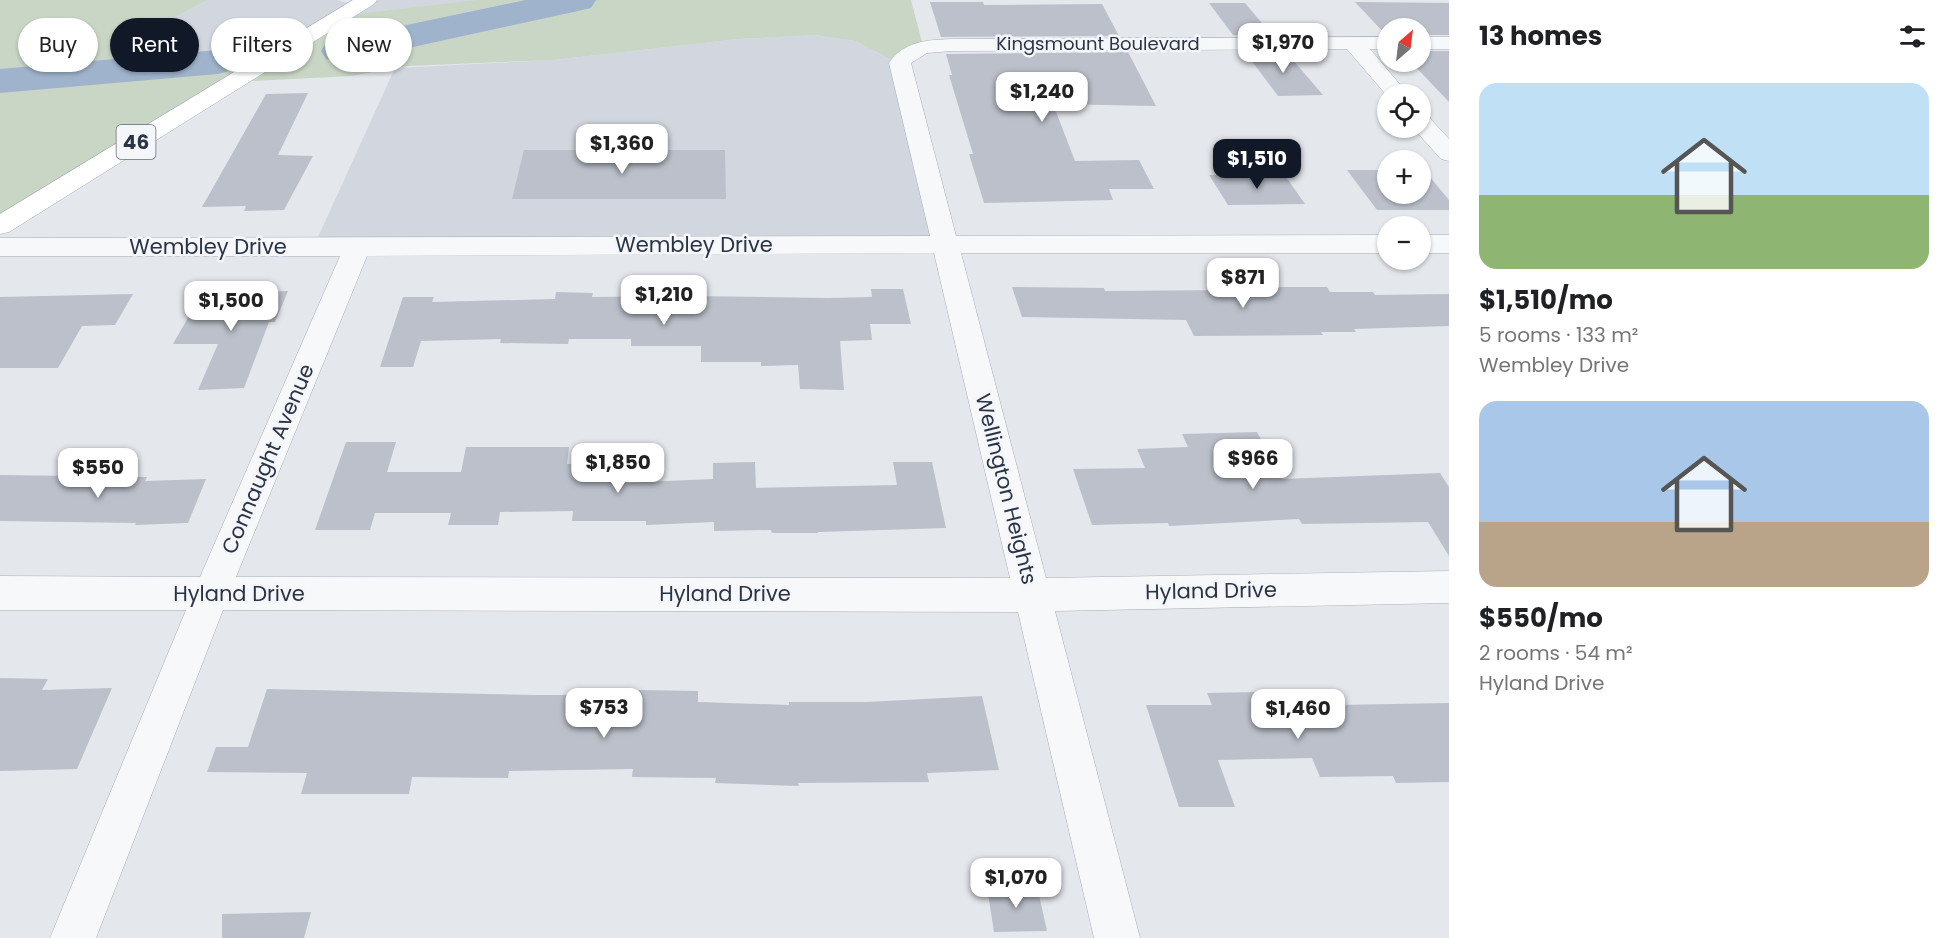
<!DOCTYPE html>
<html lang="en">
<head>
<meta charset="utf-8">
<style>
  :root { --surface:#fff; --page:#f6f6f6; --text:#202124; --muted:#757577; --accent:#111827 }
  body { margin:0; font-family:Poppins,sans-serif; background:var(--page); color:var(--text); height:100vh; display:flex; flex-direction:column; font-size:22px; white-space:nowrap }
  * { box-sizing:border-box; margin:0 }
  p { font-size:20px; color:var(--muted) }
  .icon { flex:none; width:33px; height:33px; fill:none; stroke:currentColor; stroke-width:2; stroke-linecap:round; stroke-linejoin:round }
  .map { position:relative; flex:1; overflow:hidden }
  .side { display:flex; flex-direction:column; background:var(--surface); width:510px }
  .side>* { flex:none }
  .top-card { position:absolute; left:18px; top:18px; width:570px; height:54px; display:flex; gap:12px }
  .needle { width:39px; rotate:28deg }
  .tools { position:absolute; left:1377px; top:18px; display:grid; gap:12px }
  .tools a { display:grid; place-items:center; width:54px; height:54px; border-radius:50%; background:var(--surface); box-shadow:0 2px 4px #0004; font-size:30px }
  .price { position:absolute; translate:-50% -51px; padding:0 14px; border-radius:12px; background:#fff; color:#222; font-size:20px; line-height:39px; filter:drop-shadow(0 2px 3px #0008) }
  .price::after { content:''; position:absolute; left:50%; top:36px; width:18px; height:14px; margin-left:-9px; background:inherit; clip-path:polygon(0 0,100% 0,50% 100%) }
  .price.selected { background:var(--accent); color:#fff }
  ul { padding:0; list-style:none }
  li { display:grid; align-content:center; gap:12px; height:318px; padding:0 30px }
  li span { display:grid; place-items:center; height:186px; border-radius:18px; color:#555 }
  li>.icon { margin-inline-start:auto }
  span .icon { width:108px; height:108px; fill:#fffc; stroke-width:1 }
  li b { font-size:26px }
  h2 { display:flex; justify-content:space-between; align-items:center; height:72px; padding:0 30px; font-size:26px }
  .chip { padding:0 21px; border-radius:27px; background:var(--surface); box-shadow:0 2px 4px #0004; font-size:21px; line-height:54px }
  .chip.selected { background:var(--accent); color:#fff }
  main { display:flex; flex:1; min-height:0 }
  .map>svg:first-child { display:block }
  .built { fill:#d2d6de }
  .green { fill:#c9d6c5 }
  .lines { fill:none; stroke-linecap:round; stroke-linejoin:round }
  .river { fill:#9fb4cc; fill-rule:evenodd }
  .building { fill:#bbc0ca }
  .minor-casing { stroke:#a9aeb7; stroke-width:1 }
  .major-casing { stroke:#a3abb8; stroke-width:1 }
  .minor { fill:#f7f8fa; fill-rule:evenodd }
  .major { fill:#fff; fill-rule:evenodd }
  .labels { text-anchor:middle; stroke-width:5; stroke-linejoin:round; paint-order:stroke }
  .far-street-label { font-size:18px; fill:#2b3445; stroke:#f4f6f9 }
  .shield { fill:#f4f6f9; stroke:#676e7b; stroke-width:1.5 }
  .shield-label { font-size:20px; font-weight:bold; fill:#2b3445 }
  .street-label { font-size:21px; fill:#2b3445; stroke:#f4f6f9 }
</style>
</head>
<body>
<main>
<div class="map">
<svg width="1449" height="938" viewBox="0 0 1449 938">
  <rect width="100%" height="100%" fill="#e4e7ec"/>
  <!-- built -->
  <path class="built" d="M207 0H337L358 6 368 0H476L286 50 142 54 113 50Z
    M815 35 855 41 898 63 943 241 314 246 395 68 553 60 739 39Z"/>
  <!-- green -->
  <path class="green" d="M0 0H207L114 50 142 54 286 50 342 16 476 0H911L923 46 898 63 855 41 815 35 739 39 553 60 407 66 351 76 234 82 0 227Z"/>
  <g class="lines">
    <!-- river -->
    <path class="river" d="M526 0H596L591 8 578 11 340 63 326 59 321 51 326 43 340 39Z
      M218 50 232 54 238 62 232 70 218 74 0 93V69Z"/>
  </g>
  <!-- building -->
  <path class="building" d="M930 2H983L984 5 1102 4 1119 36 941 37Z
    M1355 2 1449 3V35H1420V28H1388V35H1386Z
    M1209 3H1245L1272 35H1233Z
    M1420 51H1449V102L1411 62H1420Z
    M1128 52 1156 106 1053 104 1075 161 1139 160 1154 189H1109L1113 200 984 203 969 154H973L949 75H952L946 54Z
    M1245 52H1286L1323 95 1278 96Z
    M308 93 278 155 313 156 284 210 244 211 246 206 202 207 266 94Z
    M524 150H725L726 199H512Z
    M1347 170H1388V194H1420V170H1424L1449 200V210H1377Z
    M1284 174 1305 204 1228 205 1209 175Z
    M1228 283H1266L1269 287H1327L1330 292H1373L1375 295 1449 294V326L1354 329 1356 332H1321L1323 335 1194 336 1186 320 1022 317 1012 287 1104 288 1105 291 1231 290Z
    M205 288H242L240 292 288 291 275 322H269L244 388 198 390 218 344H173Z
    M871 289H903L911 324H870L872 340 840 341 844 390 800 389 798 365 761 366V362H701V346H631V339H569L568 344 500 343 501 339 421 341 413 367H380L403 297H434L432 302 555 299 556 292 593 293 592 297 692 296 829 298 872 297Z
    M133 294 115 325 82 326 58 368H0V297Z
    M1257 432 1282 479 1440 473 1449 487V556L1428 522 1302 524 1299 519 1169 526 1168 523 1092 525 1073 469 1145 468 1137 449 1188 447 1182 434Z
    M346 442H396L387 472H461L466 447H569L567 464 623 463 621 483 713 479V463L755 462 756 488 897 485 893 462H932L946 528 818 532V533H772L771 530 714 531V522L646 525V521H572L573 511 500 512 498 525H448L451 513H375L370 530H315Z
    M0 475 147 477 145 481 206 479 188 523 135 525 136 523 0 521Z
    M0 678 48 679 42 690 112 688 77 769 0 771Z
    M267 689 536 695H638L639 690 698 691V702L789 705V702H866L982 696 999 770 927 773 929 782 798 783 799 786 715 783 716 778 632 777 633 769 509 771 508 778 412 777 409 794H301L307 773 207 772 216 747H248Z
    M1256 692 1257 694 1331 693 1337 705 1449 703V782L1396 783 1393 776 1320 777 1312 758 1218 760 1235 807H1179L1146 705H1212L1207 693Z
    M1037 886 1047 931 994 932 987 887Z
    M311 912 304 938H222V914Z"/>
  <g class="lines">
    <defs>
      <path id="minor" d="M1388 37V49H1370L1408 94H1388V97L1347 49 952 51 927 53 911 63 956 236 1388 235V253H961L1046 578 1449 571V603L1055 611 1140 938H1094L1018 612 223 610 96 938H50L186 610H0V576L200 577 340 256H0V238L930 236 889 63C904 41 927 40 952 39ZM934 253 1010 578 236 577 367 256Z
        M1420 37H1449V49H1420Z
        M1420 114 1428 116 1449 139V161L1441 159 1413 128H1420Z
        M1420 235H1449V253H1420Z"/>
      <path id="major" d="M353 0H377L374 4 9 232 0 234V214Z"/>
    </defs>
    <!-- minor casing -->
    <use href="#minor" class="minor-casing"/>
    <!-- major casing -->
    <use href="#major" class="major-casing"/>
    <!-- minor -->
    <use href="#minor" class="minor"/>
    <!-- major -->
    <use href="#major" class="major"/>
  </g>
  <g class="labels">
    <!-- far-street labels -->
    <g class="far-street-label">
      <text x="1098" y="50">Kingsmount Boulevard</text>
    </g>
    <!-- shield labels -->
    <rect class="shield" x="116.5" y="125" width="39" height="34" rx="4.5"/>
    <g class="shield-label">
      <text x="136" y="149">46</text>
    </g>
    <!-- street labels -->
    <g class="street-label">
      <text x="694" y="252">Wembley Drive</text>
      <text x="208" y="254">Wembley Drive</text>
      <text transform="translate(268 459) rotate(-67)" y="7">Connaught Avenue</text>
      <text transform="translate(1006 489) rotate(76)" y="7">Wellington Heights</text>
      <text transform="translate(1211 591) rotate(-1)" y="7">Hyland Drive</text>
      <text x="239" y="601">Hyland Drive</text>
      <text x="725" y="601">Hyland Drive</text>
    </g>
  </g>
</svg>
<div class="tools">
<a><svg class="needle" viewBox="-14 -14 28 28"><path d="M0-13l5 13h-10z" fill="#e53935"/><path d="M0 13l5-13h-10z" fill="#757577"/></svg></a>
<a><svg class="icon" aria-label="locate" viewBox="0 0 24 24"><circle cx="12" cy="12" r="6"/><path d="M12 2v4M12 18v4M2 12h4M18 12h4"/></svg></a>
<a>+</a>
<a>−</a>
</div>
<b class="price" style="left:1283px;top:74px">$1,970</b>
<b class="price" style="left:1042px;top:123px">$1,240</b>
<b class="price" style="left:622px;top:175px">$1,360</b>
<b class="price selected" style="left:1257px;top:190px">$1,510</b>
<b class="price" style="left:1243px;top:309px">$871</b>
<b class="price" style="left:664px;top:326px">$1,210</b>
<b class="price" style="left:231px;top:332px">$1,500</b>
<b class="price" style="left:1253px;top:490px">$966</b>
<b class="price" style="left:618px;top:494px">$1,850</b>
<b class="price" style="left:98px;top:499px">$550</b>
<b class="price" style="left:604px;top:739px">$753</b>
<b class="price" style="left:1298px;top:740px">$1,460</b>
<b class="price" style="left:1016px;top:909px">$1,070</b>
<div class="top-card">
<a class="chip">Buy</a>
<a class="chip selected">Rent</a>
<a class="chip">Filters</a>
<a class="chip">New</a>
</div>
</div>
<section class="side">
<h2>13 homes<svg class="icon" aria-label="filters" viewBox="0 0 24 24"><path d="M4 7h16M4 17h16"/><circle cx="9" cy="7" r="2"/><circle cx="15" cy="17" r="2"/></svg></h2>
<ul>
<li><span style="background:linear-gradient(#bfe0f5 60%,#8fb573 0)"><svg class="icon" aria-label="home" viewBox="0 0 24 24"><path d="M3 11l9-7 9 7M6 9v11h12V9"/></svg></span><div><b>$1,510/mo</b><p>5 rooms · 133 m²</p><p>Wembley Drive</p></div></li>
<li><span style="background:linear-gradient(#a9c7e8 65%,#b9a48a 0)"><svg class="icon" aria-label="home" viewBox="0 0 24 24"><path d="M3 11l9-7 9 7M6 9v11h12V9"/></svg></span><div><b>$550/mo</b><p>2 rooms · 54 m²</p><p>Hyland Drive</p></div></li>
</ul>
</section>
</main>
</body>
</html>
